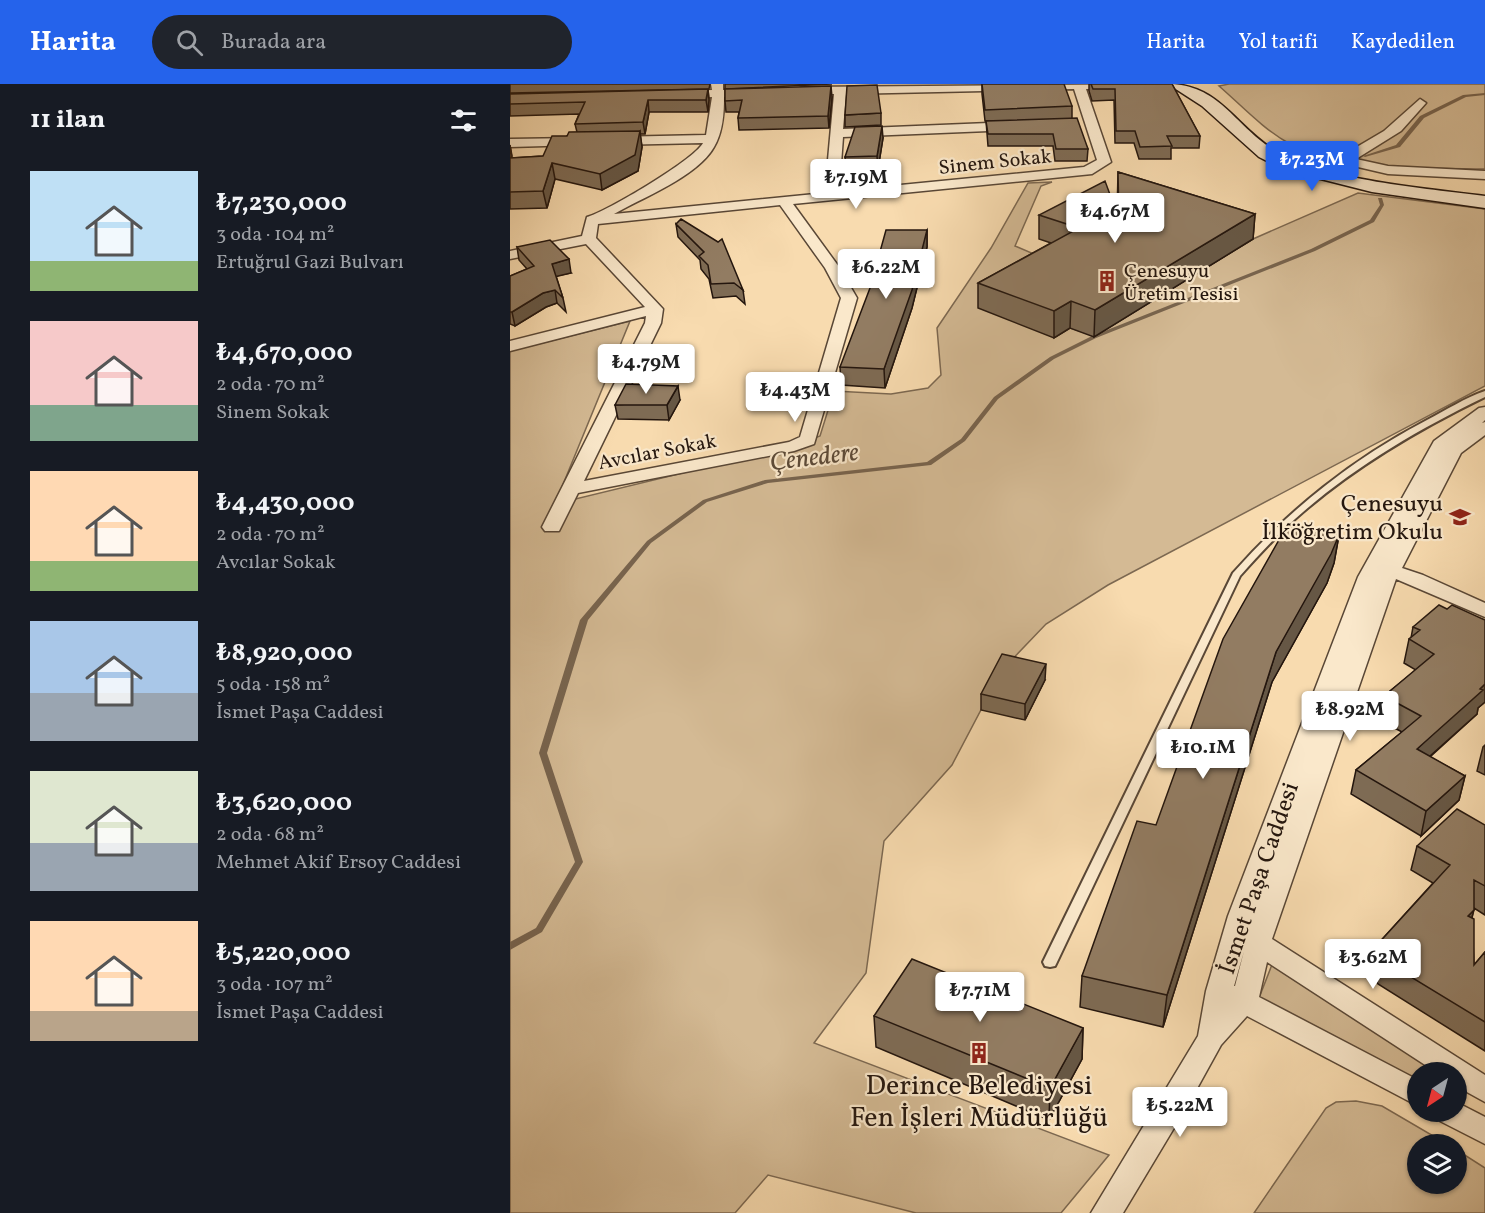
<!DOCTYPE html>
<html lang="tr">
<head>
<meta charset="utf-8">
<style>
  :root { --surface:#171b24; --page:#20242c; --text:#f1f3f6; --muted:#9ea1a6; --accent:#2563eb }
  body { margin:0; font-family:Vollkorn,serif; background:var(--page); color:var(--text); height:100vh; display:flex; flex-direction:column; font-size:22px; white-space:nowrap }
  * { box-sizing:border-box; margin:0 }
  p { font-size:20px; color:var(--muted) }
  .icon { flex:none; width:33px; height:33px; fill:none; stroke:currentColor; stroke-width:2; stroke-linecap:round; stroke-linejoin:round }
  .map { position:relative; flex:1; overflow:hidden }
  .details { display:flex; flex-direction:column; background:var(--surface); width:510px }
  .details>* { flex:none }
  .needle { width:39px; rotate:216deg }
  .controls { position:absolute; left:897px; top:978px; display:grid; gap:12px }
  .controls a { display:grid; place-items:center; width:60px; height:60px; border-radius:50%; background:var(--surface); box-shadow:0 2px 4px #0004; font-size:30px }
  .price { position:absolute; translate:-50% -51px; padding:0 14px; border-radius:6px; background:#fff; color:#222; font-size:20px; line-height:39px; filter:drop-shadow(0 2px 3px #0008) }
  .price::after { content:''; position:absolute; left:50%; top:36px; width:18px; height:14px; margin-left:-9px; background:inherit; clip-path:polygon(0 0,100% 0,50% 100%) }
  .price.on { background:var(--accent); color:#fff }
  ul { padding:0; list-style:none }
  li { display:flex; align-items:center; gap:18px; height:150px; padding:0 30px }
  li span { display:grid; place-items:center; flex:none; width:168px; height:120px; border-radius:0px; color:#555 }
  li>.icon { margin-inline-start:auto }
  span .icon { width:72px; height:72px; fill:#fffc; stroke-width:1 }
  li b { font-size:26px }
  h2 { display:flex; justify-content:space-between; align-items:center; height:72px; padding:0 30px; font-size:26px }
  header { display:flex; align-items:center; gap:36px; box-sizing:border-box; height:84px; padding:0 30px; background:var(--accent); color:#fff }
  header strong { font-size:28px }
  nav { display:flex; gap:33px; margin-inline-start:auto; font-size:21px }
  .search { width:420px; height:54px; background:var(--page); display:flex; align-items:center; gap:15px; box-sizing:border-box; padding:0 21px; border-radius:33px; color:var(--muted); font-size:22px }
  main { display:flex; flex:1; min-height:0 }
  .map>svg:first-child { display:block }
  .green { fill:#d4ba94; stroke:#7c6851; stroke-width:1.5 }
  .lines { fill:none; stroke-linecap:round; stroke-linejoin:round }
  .stream { fill:#78644e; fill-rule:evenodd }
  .lane-casing { stroke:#594736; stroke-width:4 }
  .street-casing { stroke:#594736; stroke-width:3 }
  .secondary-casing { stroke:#24160e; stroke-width:3 }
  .lane { fill:#fae8cb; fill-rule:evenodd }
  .street { fill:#fae8cb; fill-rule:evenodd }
  .secondary { fill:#fae8cb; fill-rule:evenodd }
  .wall { fill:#7e6b54; stroke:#24160e; stroke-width:1.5 }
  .shaded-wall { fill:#665745; stroke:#24160e; stroke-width:1.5 }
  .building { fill:#927c62; stroke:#24160e; stroke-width:1.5 }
  .labels { text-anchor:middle; stroke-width:4.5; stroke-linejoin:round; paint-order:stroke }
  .far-street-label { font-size:20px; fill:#24160e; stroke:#fae8cb }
  .far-poi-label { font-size:20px; fill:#24160e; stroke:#fae8cb; text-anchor:start }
  .poi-label { font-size:24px; fill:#24160e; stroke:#fae8cb; text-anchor:end }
  .street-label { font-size:24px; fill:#24160e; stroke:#fae8cb }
  .water-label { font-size:26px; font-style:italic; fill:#5c4a38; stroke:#fae8cb }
  .near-poi-label { font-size:28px; fill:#24160e; stroke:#fae8cb }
</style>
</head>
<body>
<header>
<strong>Harita</strong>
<div class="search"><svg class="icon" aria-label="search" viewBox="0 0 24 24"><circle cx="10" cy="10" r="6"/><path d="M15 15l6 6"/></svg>Burada ara</div>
<nav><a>Harita</a><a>Yol tarifi</a><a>Kaydedilen</a></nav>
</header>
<main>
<section class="details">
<h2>11 ilan<svg class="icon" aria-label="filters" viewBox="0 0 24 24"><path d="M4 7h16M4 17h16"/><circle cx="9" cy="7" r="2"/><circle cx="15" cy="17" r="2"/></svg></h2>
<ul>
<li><span style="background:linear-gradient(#bfe0f5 75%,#8fb573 0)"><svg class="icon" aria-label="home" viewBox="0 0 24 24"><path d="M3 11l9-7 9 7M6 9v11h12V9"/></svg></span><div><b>₺7,230,000</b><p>3 oda · 104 m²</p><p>Ertuğrul Gazi Bulvarı</p></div></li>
<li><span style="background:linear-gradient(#f6c9c9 70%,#7fa58c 0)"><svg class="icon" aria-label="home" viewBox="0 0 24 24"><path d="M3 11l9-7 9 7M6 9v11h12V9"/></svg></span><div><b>₺4,670,000</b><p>2 oda · 70 m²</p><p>Sinem Sokak</p></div></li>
<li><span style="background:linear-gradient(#ffd9b3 75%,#8fb573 0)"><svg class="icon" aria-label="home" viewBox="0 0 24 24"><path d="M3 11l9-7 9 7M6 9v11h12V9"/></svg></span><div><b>₺4,430,000</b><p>2 oda · 70 m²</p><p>Avcılar Sokak</p></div></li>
<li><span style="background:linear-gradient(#a9c7e8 60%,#9aa5b1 0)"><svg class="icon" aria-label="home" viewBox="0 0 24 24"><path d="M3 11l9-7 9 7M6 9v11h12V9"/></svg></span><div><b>₺8,920,000</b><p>5 oda · 158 m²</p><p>İsmet Paşa Caddesi</p></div></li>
<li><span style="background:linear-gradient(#dfe7d0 60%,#9aa5b1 0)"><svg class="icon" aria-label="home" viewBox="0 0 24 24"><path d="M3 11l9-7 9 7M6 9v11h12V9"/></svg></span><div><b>₺3,620,000</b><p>2 oda · 68 m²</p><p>Mehmet Akif Ersoy Caddesi</p></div></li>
<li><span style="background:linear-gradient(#ffd9b3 75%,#b9a48a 0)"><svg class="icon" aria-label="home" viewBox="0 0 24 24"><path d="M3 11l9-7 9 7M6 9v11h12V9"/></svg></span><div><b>₺5,220,000</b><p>3 oda · 107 m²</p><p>İsmet Paşa Caddesi</p></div></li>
</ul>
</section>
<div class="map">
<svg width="975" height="1129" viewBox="0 0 975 1129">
  <rect width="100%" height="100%" fill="#f8dbaf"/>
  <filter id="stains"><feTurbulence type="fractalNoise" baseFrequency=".00333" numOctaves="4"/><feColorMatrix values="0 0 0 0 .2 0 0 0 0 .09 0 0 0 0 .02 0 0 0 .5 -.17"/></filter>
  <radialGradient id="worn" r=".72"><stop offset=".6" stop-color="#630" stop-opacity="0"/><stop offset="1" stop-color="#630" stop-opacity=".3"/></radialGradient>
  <!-- green -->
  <path class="green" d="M719 0H975V85C920 84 828 87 780 60 754 46 731 21 709 2Z
    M542 98 531 102 505 162 524 170 560 244 584 252 743 155 848 109 975 125V302L598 501 536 540 492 586 442 681 374 757 356 889 304 959 599 1071 551 1129H406L258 1091 225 1129H0V267L120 237 45 420 284 362 310 352 324 307 381 310 418 304 431 291 427 244 481 164 518 99Z
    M763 878 931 988H908L907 997 749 914Z
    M846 1017 872 1022 937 1060H908V1100H946L947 1066 975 1084V1129H744L816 1024 826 1018Z"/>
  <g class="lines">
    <!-- stream -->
    <path class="stream" d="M975 9V11L956 13 914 34 890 63 855 73 853 72 886 61 910 32 953 11Z
      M868 114H872L874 121 864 138 805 167 586 254 544 275 488 315 455 357 421 381 258 399 197 418 141 459 78 536 37 669 73 778 32 848 0 866V858L26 844 65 778 29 669 70 536 137 457 193 416 255 396 417 378 451 355 484 313 540 273 582 252 801 165 860 136 870 121Z"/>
    <defs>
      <path id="lane" d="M975 307V313C907 346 842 384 785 435 765 453 748 472 730 492L547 878 545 882 540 883 535 882 533 878 723 489C780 425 841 376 917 336 936 326 955 314 975 307Z"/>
      <path id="street" d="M201 0H213V6L242 4 248 8 242 12 214 13C214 29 213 48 204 63 188 92 132 114 104 130L315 109 324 10H290V4L294 3 662 0 656 4 576 5 601 78 582 90 283 120 329 183 347 214 304 360 284 367 68 409 49 447H35L32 443 135 239 136 232 0 267V257L135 223 76 160 0 175V167L72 152 77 133C96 128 184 76 193 59L103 61 97 57 103 53 196 51 202 13 171 15 165 11 171 7 202 6ZM564 5 587 76 574 83 329 107 333 53 503 46 509 42 503 38 333 45 336 10ZM270 121 315 184 331 214 290 353 279 358 74 397 151 239 153 225 86 154 88 140Z
        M910 15 916 19 891 47 846 75 878 82 975 87V95L878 90 835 80V70L874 47Z
        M66 54 72 58 70 61 0 63V55Z
        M975 323V336L972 339 975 338V351L951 369 892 484 913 491 975 519V533L886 495 762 855 975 991V1018L946 1002V988H926L757 878 749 913 908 996V1022L737 932 711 961 679 1019 613 1129H581L688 952 696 907 718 832 848 493 924 357 969 324ZM734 867 725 902H724Z
        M946 1018 975 1033V1060L930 1037 926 1028H946Z"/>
      <path id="secondary" d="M658 0C709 0 725 42 764 66 816 97 915 104 975 112V124L862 108 775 86 749 73 692 22Z"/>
    </defs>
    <!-- lane casing -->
    <use href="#lane" class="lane-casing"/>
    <!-- street casing -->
    <use href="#street" class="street-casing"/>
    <!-- secondary casing -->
    <use href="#secondary" class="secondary-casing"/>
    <!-- lane -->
    <use href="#lane" class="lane"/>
    <!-- street -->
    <use href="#street" class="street"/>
    <!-- secondary -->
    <use href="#secondary" class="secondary"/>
  </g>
  <!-- wall -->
  <path class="wall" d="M0 0H200L199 5 0 9Z
    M215 0H322L216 5 322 13 319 44 229 46 228 34 229 28H216L215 17Z
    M472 0 562 22V34L578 65 577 77H545L543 62H478L476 37H492H475L472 10Z
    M579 0H662L690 52 689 64H661V75H629L624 59H605L604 16 582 17 579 7Z
    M198 5 199 16 198 28H139L135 50H130L132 63 128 87 92 106 45 95 37 124 0 125V61L2 74 33 72 57 52 67 48 65 40 69 30 0 32V10Z
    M371 29V41L335 43V31Z
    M373 54 368 85H336L335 73Z
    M608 88 745 130 743 155 584 253 560 244 544 254 468 224V199L541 159 529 155V131L607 130Z
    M166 140 233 206 235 220 226 212 203 214 199 195 191 185 190 176 168 153Z
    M417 146V163L402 224 375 304 331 301 330 283Z
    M7 163 61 189 46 192 53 214 56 228 47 219 36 223 5 242 0 240V192L17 185 9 176Z
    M170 316 159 336 108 335 105 321Z
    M829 451 824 479 817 499 762 598 653 943 570 923 572 892 646 741Z
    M937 525 975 536V618L968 624 967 630 920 673 955 692 949 716 911 752 841 710 846 686 892 648 870 636 874 612 906 586 894 579 899 555 901 554 903 543Z
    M535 596 515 636 471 626V610Z
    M975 661V691L967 687 973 663Z
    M975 741V831L964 824 962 834 964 881 975 868V967L868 900 860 886 866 862 923 799 901 786 907 762Z
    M364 932 573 944 572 975 539 1036 366 963Z"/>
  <!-- shaded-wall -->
  <path class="shaded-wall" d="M321 2 322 13 319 44 318 32Z
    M198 5 199 16 198 28 196 16Z
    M138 16 139 28 135 50 133 38Z
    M372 42 373 54 368 85 367 72Z
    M130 47 132 63 128 87 92 106 90 90Z
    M0 61 2 72 0 78Z
    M42 79 45 95 37 124 33 107Z
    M745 130 743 155 584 253 585 226Z
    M417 146V163L402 224 375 304 374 285Z
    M59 175 61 189 44 193 42 180Z
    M45 206 47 219 36 223 5 242 2 228 33 209Z
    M561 217 560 244 544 254V227Z
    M168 302 170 316 159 336 157 321Z
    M829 451 824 479 817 499 762 598 653 943 657 911 766 568Z
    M536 580 535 596 515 636V620Z
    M975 600V618L968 624 967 630 901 689 907 665Z
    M955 692 949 716 911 752 916 727Z
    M964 826 957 850 958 832Z
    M573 944 572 975 539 1036 540 1004Z"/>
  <!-- building -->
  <path class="building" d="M472 0H554L562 22 475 26Z
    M581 0H662L690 52H657L662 62 630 63 625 47H606L605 5H583Z
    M367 1 371 29 335 31 337 2Z
    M321 2 318 32 228 34 232 16 215 17V5Z
    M198 5 196 16H138L133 38 65 40 75 18 0 20V10Z
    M567 34 578 65H546L543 50H478L476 37Z
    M372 42 367 72 335 73 345 43Z
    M130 47 125 71 90 90 42 79 33 107 0 108V74L33 72 42 52H57L59 48Z
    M608 88 745 130 585 226 561 217 544 227 468 199 569 144 529 131 595 97 609 135Z
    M171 135 208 158 212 155 233 206 224 199 201 200 198 181 189 172 194 168 166 140Z
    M376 146H417L402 206 374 285 330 283 360 204Z
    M40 156 59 175 42 180 53 214 45 206 33 209 2 228H0V192L24 182 7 163Z
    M116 300 168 302 157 321H105Z
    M778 440 829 451 821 470 766 568 657 911 572 892 627 737 646 741 713 555Z
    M929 521 937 525 942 521 975 536V600L970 605 973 606 907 665 955 692 916 727 846 686 911 632 874 612 924 570 899 555 910 546 903 543Z
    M492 570 536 580 515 620 471 610Z
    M947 725 975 741V802L964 796V826L958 832 964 835V881L975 868V938L873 876 866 862 940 781 907 762Z
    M402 875 573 944 540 1004 364 932Z"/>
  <!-- icons -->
  <defs>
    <symbol id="building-bare" viewBox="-9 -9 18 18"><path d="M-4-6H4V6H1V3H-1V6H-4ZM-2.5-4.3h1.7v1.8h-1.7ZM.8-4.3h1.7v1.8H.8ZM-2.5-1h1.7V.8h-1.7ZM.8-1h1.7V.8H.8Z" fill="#8f2418" stroke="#fae8cb" stroke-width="2.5" paint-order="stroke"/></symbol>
    <symbol id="school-bare" viewBox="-9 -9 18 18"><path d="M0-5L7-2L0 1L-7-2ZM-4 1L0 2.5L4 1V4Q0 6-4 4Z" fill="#8f2418" stroke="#fae8cb" stroke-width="2.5" paint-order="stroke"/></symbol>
  </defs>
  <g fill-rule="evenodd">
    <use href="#building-bare" x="582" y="182" width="30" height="30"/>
    <use href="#school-bare" x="935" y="418" width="30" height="30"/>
    <use href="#building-bare" x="454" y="954" width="30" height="30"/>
  </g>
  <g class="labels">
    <!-- far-street labels -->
    <g class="far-street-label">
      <text transform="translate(485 77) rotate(-6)" y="7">Sinem Sokak</text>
      <text transform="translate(147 367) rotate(-11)" y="7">Avcılar Sokak</text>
    </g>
    <!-- far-poi labels -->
    <g class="far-poi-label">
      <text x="614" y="193">Çenesuyu<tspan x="614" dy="23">Üretim Tesisi</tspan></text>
    </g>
    <!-- poi labels -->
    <g class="poi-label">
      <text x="933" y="427">Çenesuyu<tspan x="933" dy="28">İlköğretim Okulu</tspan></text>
    </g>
    <!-- street labels -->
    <g class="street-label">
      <text transform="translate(748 794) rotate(-71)" y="8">İsmet Paşa Caddesi</text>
    </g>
    <!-- water labels -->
    <g class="water-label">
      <text transform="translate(304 372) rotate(-7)" y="9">Çenedere</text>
    </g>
    <!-- near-poi labels -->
    <g class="near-poi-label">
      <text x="469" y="1010">Derince Belediyesi<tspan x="469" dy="32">Fen İşleri Müdürlüğü</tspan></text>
    </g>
  </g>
  <rect width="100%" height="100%" filter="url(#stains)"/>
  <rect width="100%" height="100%" fill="url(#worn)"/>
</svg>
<div class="controls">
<a><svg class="needle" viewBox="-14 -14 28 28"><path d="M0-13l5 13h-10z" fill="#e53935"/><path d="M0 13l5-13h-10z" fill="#9ea1a6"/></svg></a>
<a><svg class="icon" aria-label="layers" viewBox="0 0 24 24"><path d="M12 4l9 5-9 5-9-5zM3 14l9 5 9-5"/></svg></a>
</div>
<b class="price on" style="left:802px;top:108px">₺7.23M</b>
<b class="price" style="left:346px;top:126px">₺7.19M</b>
<b class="price" style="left:605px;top:160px">₺4.67M</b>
<b class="price" style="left:376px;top:216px">₺6.22M</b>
<b class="price" style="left:136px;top:311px">₺4.79M</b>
<b class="price" style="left:285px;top:339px">₺4.43M</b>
<b class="price" style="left:840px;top:658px">₺8.92M</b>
<b class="price" style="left:693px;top:696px">₺10.1M</b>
<b class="price" style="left:863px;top:906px">₺3.62M</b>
<b class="price" style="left:470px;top:939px">₺7.71M</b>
<b class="price" style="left:670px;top:1054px">₺5.22M</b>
</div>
</main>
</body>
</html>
